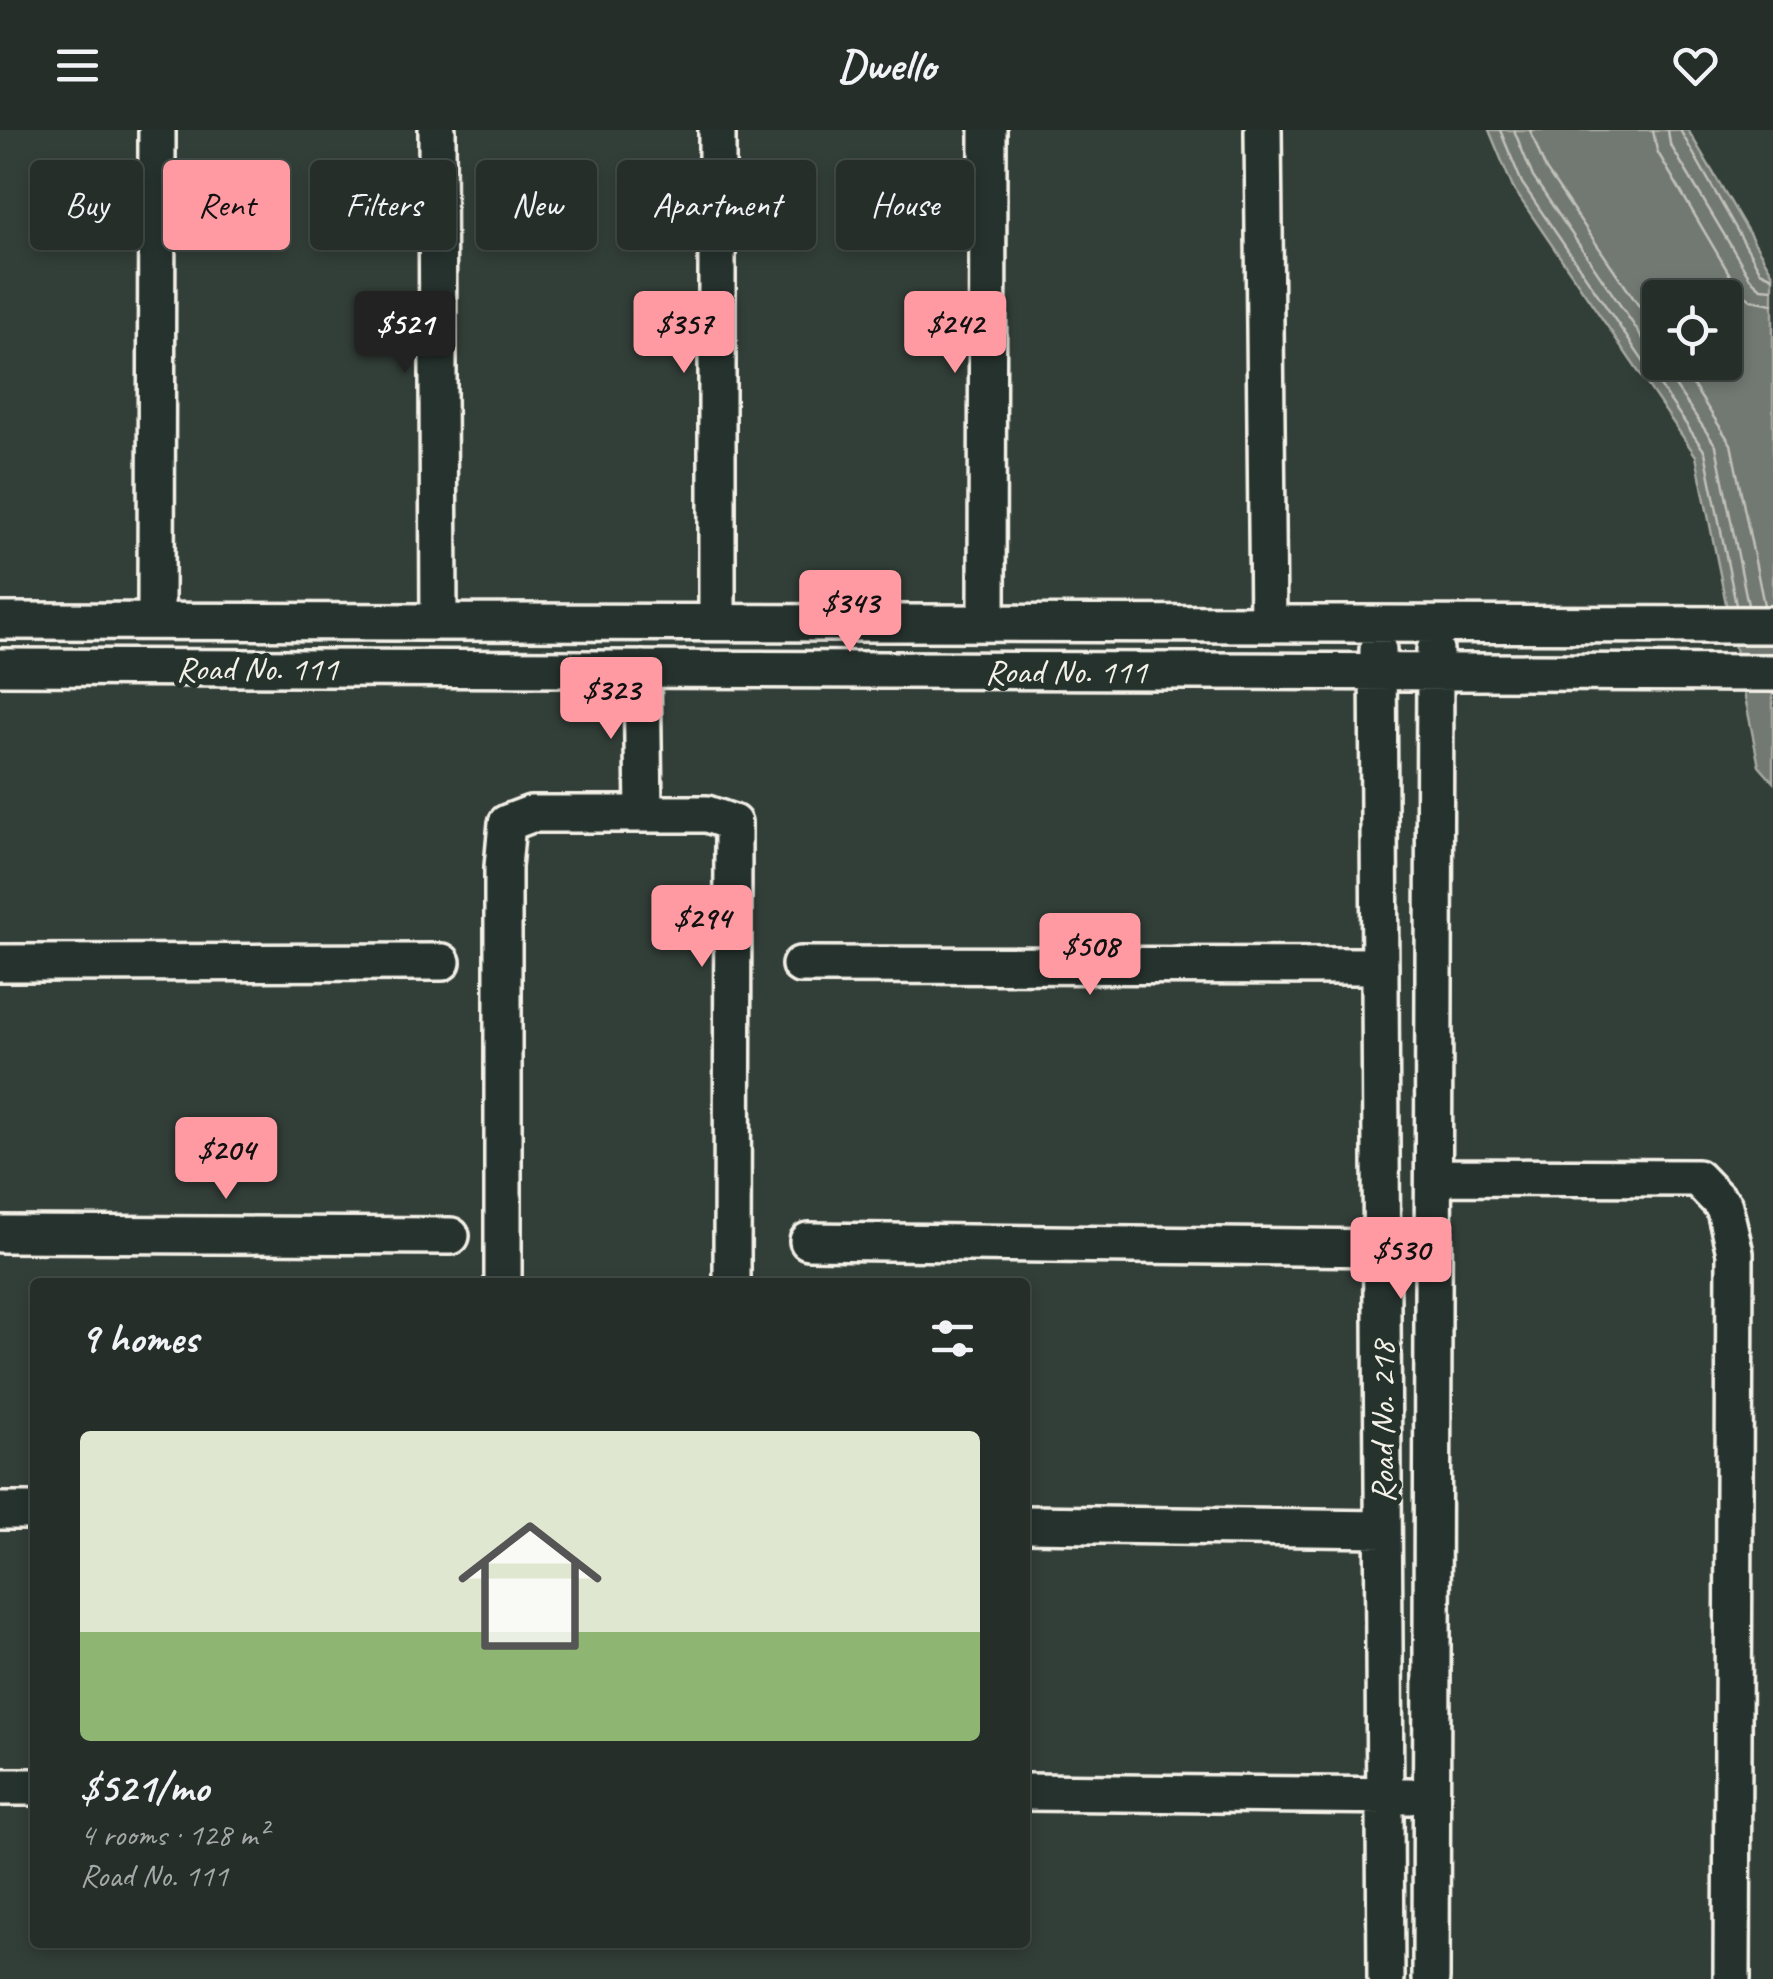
<!DOCTYPE html>
<html lang="en">
<head>
<meta charset="utf-8">
<style>
  :root { --surface:#262e2a; --page:#2e3632; --text:#f1f3f6; --muted:#a4a8a8; --line:#424a47; --accent:#ff9aa2 }
  body { margin:0; font-family:Caveat,sans-serif; background:var(--page); color:var(--text); height:100vh; display:flex; flex-direction:column; font-size:38px; white-space:nowrap }
  * { box-sizing:border-box; margin:0 }
  p { font-size:32px; color:var(--muted) }
  .icon { flex:none; width:55px; height:55px; fill:none; stroke:currentColor; stroke-width:2; stroke-linecap:round; stroke-linejoin:round }
  .map { position:relative; flex:1; overflow:hidden }
  .details { position:absolute; left:30px; top:1148px; width:1000px; height:670px; display:flex; flex-direction:column; background:var(--surface); border-radius:10px; box-shadow:0 5px 15px #0003,0 0 0 2px var(--line) }
  .details>* { flex:none }
  .guide { position:absolute; left:30px; top:30px; width:1000px; height:90px; display:flex; gap:20px }
  .buttons { position:absolute; left:1642px; top:150px; display:grid; gap:20px }
  .buttons a { display:grid; place-items:center; width:100px; height:100px; border-radius:10px; background:var(--surface); box-shadow:0 5px 15px #0003,0 0 0 2px var(--line); font-size:50px }
  .price { position:absolute; translate:-50% -85px; padding:0 22px; border-radius:10px; background:var(--accent); color:#111; font-size:32px; line-height:65px; filter:drop-shadow(0 2px 5px #0008) }
  .price::after { content:''; position:absolute; left:50%; top:60px; width:30px; height:22px; margin-left:-15px; background:inherit; clip-path:polygon(0 0,100% 0,50% 100%) }
  .price.selected { background:#222; color:#fff }
  ul { padding:0; list-style:none }
  li { display:grid; align-content:center; gap:20px; height:530px; padding:0 50px }
  li+li { border-top:2px solid var(--line) }
  li span { display:grid; place-items:center; height:310px; border-radius:10px; color:#555 }
  li>.icon { margin-inline-start:auto }
  span .icon { width:180px; height:180px; fill:#fffc; stroke-width:1 }
  li b { font-size:42px }
  h2 { display:flex; justify-content:space-between; align-items:center; height:120px; padding:0 50px; font-size:42px }
  .pill { padding:0 35px; border-radius:10px; background:var(--surface); box-shadow:0 5px 15px #0003,0 0 0 2px var(--line); font-size:35px; line-height:90px }
  .pill.selected { background:var(--accent); color:#111 }
  header { display:flex; justify-content:space-between; align-items:center; height:130px; padding:0 50px; background:var(--surface); font-size:45px; font-weight:800 }
  .map>svg:first-child { display:block }
  .water { fill:#727972; stroke:#a6a9a1; stroke-width:2.5; fill-rule:evenodd }
  .lines { fill:none; stroke-linecap:round; stroke-linejoin:round }
  .shore { stroke:#c0c1b9; stroke-width:2.5 }
  .minor-casing { stroke:#f4f1e8; stroke-width:42 }
  .minor { stroke:#26332d; stroke-width:35 }
  .labels { text-anchor:middle; stroke-width:10; stroke-linejoin:round; paint-order:stroke }
  .street-label { font-size:35px; fill:#f4f1e8; stroke:#26332d }
</style>
</head>
<body>
<header><svg class="icon" aria-label="menu" viewBox="0 0 24 24"><path d="M4 6h16M4 12h16M4 18h16"/></svg>Dwello<svg class="icon" aria-label="heart" viewBox="0 0 24 24"><path d="M12 20l-8-8c-3-5 5-10 8-4 3-6 11-1 8 4z"/></svg></header>
<div class="map">
<svg width="1773" height="1849" viewBox="0 0 1773 1849">
  <rect width="100%" height="100%" fill="#323e38"/>
  <filter id="ink" filterUnits="userSpaceOnUse"><feTurbulence type="fractalNoise" baseFrequency=".01" numOctaves="2"/><feDisplacementMap in="SourceGraphic" scale="20" xChannelSelector="R" yChannelSelector="G"/><feConvolveMatrix kernelMatrix="1 2 1 2 8 2 1 2 1" color-interpolation-filters="sRGB"/></filter>
  <g filter="url(#ink)">
    <!-- water -->
    <path class="water" d="M1489 0H1688L1773 144V652L1759 636 1696 326 1513 58ZM1660 168H1725V232H1660Z"/>
    <g class="lines">
      <!-- shore -->
      <path class="shore" d="M1500 0 1522 53 1705 322 1736 475
        M1514 0 1533 47 1716 316 1748 475
        M1530 0 1546 40 1660 207
        M1653 0 1657 21 1737 157 1751 170 1773 174
        M1668 0 1670 14 1750 148 1761 158 1773 159
        M1680 0 1760 141 1773 147
        M1678 232 1731 314 1764 475"/>
      <defs>
        <path id="minor" d="M437 0 439 492
          M1263 0 1268 494
          M0 491 1773 495
          M156 491 157 0
          M717 492V0
          M987 493 988 0
          M1378 520 1386 1849
          M0 537 1773 543
          M642 539 644 684
          M0 833 442 832
          M800 835 1380 836
          M1434 1047 1697 1048 1724 1076 1735 1123 1732 1849
          M0 1104 451 1106
          M808 1111 1381 1118
          M503 1152V737L507 693 531 684H707L733 693 732 1152
          M0 1381H35
          M1025 1394 1383 1399
          M0 1657H35
          M1025 1662 1409 1666
          M1431 1849 1435 520"/>
      </defs>
      <!-- minor casing -->
      <use href="#minor" class="minor-casing"/>
      <!-- minor -->
      <use href="#minor" class="minor"/>
    </g>
  </g>
  <g class="labels">
    <!-- street labels -->
    <g class="street-label">
      <text x="257" y="550">Road No. 111</text>
      <text x="1066" y="553">Road No. 111</text>
      <text transform="translate(1382 1292) rotate(-90)" y="12">Road No. 218</text>
    </g>
  </g>
</svg>
<div class="buttons">
<a><svg class="icon" aria-label="locate" viewBox="0 0 24 24"><circle cx="12" cy="12" r="6"/><path d="M12 2v4M12 18v4M2 12h4M18 12h4"/></svg></a>
</div>
<b class="price selected" style="left:405px;top:246px">$521</b>
<b class="price" style="left:684px;top:246px">$357</b>
<b class="price" style="left:955px;top:246px">$242</b>
<b class="price" style="left:850px;top:525px">$343</b>
<b class="price" style="left:611px;top:612px">$323</b>
<b class="price" style="left:702px;top:840px">$294</b>
<b class="price" style="left:1090px;top:868px">$508</b>
<b class="price" style="left:226px;top:1072px">$204</b>
<b class="price" style="left:1401px;top:1172px">$530</b>
<div class="guide">
<a class="pill">Buy</a>
<a class="pill selected">Rent</a>
<a class="pill">Filters</a>
<a class="pill">New</a>
<a class="pill">Apartment</a>
<a class="pill">House</a>
</div>
<section class="details">
<h2>9 homes<svg class="icon" aria-label="filters" viewBox="0 0 24 24"><path d="M4 7h16M4 17h16"/><circle cx="9" cy="7" r="2"/><circle cx="15" cy="17" r="2"/></svg></h2>
<ul>
<li><span style="background:linear-gradient(#dfe7d0 65%,#8fb573 0)"><svg class="icon" aria-label="home" viewBox="0 0 24 24"><path d="M3 11l9-7 9 7M6 9v11h12V9"/></svg></span><div><b>$521/mo</b><p>4 rooms · 128 m²</p><p>Road No. 111</p></div></li>
</ul>
</section>
</div>
</body>
</html>
